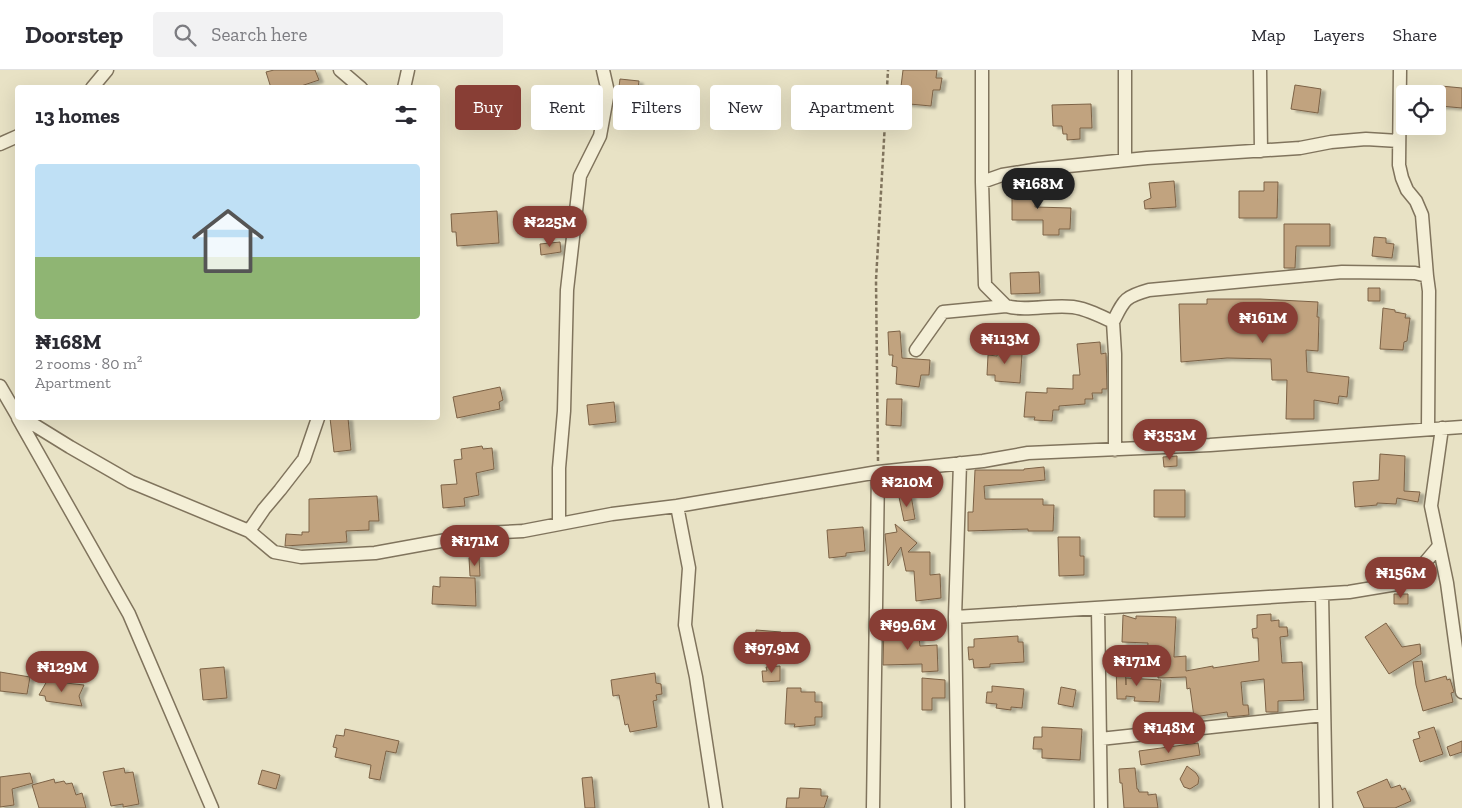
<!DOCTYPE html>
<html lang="en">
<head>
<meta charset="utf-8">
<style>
  :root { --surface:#fff; --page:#f2f2f3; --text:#2b2b33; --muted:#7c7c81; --line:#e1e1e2; --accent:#883e35 }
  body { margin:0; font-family:"Zilla Slab",serif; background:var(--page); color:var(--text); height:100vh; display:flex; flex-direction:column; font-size:19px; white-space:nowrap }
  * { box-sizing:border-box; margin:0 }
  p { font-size:16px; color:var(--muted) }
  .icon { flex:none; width:28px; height:28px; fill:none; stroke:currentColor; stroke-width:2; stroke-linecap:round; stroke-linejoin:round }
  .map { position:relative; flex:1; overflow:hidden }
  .sheet { position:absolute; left:15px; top:15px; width:425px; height:335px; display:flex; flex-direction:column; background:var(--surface); border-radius:5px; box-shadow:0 5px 20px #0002 }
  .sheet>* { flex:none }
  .hud { position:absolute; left:455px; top:15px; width:475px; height:45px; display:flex; gap:10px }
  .tools { position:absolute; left:1396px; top:15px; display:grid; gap:10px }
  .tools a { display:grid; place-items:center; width:50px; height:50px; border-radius:5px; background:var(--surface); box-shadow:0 5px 20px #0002; font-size:25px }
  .price { position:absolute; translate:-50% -42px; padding:0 11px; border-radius:18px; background:var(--accent); color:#fff; font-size:16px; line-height:32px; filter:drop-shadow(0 1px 2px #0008) }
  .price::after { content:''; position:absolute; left:50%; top:30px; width:15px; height:11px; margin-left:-8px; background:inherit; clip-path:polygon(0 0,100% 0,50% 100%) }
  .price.selected { background:#222; color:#fff }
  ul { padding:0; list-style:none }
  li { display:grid; align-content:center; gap:10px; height:265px; padding:0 20px }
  li span { display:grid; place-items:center; height:155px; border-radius:5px; color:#555 }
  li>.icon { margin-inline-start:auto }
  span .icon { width:90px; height:90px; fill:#fffc; stroke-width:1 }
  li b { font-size:21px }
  h2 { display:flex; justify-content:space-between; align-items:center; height:60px; padding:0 20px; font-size:21px }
  .tag { padding:0 18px; border-radius:5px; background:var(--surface); box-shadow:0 5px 20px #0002; font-size:18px; line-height:45px }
  .tag.selected { background:var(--accent); color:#fff }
  header { display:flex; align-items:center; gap:30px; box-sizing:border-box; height:70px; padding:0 25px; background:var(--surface); border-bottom:1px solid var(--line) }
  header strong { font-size:24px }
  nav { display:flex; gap:28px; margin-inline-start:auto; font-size:18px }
  .search { width:350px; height:45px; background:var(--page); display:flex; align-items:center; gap:12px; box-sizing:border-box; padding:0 18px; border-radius:5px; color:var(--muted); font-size:19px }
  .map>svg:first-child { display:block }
  .building { fill:#c1a37f; stroke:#7c6246; filter:url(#shadow) }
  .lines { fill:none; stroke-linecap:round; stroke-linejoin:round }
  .minor-casing { stroke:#80745d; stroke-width:15 }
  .path { stroke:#80745d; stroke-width:2.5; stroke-dasharray:4 2.5; stroke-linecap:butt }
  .minor { stroke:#f4efd7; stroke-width:12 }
</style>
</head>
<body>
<header>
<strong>Doorstep</strong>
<div class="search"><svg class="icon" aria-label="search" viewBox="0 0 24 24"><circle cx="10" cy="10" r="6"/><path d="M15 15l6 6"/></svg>Search here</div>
<nav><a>Map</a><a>Layers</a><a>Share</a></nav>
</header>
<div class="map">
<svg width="1462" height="738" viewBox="0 0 1462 738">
  <defs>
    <filter id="shadow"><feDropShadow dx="4.5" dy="2.5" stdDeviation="1" flood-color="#0004"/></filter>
  </defs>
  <rect width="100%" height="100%" fill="#e8e2c5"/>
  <!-- building -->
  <path class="building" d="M274 0H315L319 10 295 18H271L266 2Z
    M903 0H937L936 8H942L940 20H933L931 36 899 33Z
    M620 9 639 11 638 18 642 19 640 35 617 32Z
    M1295 15 1321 19 1318 43 1291 39Z
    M1441 16 1462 18V38L1440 36Z
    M1091 34 1092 58H1080V69L1067 70V64H1063L1062 56H1053L1052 35Z
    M1174 111 1176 137 1145 139 1144 131 1151 128 1149 113Z
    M1264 112H1278L1277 148H1239V121H1264Z
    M1012 114H1036L1035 137 1071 138 1070 159H1059V165H1043V150H1012Z
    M497 141 499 173 457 176 456 162H452L451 144Z
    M1284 154H1330V176H1296L1295 198H1284Z
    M1374 167 1386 168V173L1394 174 1392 188 1372 186Z
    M560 172 561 182 541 185 540 174Z
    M1039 202 1040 223 1011 224 1010 203Z
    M1368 218H1380V231H1368Z
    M1207 229H1260L1318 232 1317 247H1319L1318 281 1306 280 1307 302 1349 307 1347 327 1339 326 1338 334 1314 330V349H1286L1287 310H1272L1271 289 1227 288 1181 292 1179 234H1207Z
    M1383 238 1395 240V242L1406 244 1405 248H1410L1407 271 1404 272 1403 280 1380 279Z
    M900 261 902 288 930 290 929 305H921L919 317 896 314 897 297 892 296 893 285H889L888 262Z
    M1100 272 1101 284 1106 283 1107 319H1102V323H1092L1093 329H1085V334L1059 336V340H1053L1052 351 1034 350 1035 347H1024L1026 322 1047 323V318L1073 319V305H1080L1077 274Z
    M998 276 1015 277V284H1022L1020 313 995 311V305H987L988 285 997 286Z
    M500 317 503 330 499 332 500 339 457 348 453 327Z
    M887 329H902L901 356 886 355Z
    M614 332 616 352 589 355 587 335Z
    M330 348H348L351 380 334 382Z
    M482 376 483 379 492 378 494 399 476 403 479 425 464 428 465 436 443 438 441 415 457 414 454 390 462 389 461 379Z
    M1380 384 1405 386 1404 421 1420 422 1418 432 1397 428 1396 434 1377 433V435L1355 437 1353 412 1379 410Z
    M1177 386V396L1164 397 1163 387Z
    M1044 397 1045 410 984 416 985 429H1043V435H1054L1053 461H1028V459L968 461V442H973L975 400H1024V399Z
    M1154 420H1185V447H1154Z
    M911 425 915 449 904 451 899 427Z
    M377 426 379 451H369V460L346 461 347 472 285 476 286 464 302 465V462H309V429Z
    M895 454 917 473 908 482H930V505L940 504 941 528 916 531 914 501H906L901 477 888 496 885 464 897 462Z
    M863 457 865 481 846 483V486L829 488 827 460Z
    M1058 467H1080V486H1084V505L1059 506Z
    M479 487 480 506H470L469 488Z
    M440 507 475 508 476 536 432 534 433 516 440 517Z
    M1394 524H1408V534H1394Z
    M1271 544V551L1279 550V557H1287L1288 566 1280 567 1282 593 1302 592 1304 630 1278 631V642H1266L1264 609 1241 612 1243 635H1248L1249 645 1228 647 1227 642 1194 647 1190 618 1187 619 1186 607 1158 608 1157 585 1147 584 1148 573 1122 572 1123 545 1136 549V546L1176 547 1174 587 1186 586V601L1213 596V598L1259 591 1258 568H1253L1252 559 1257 558V545Z
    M1386 553 1402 577 1420 574 1421 584 1389 604 1365 567Z
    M884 555 895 556 894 566H919L920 576 937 575 938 601 922 602V594L883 595Z
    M756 560 781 562 780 574 755 572Z
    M1018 566V572H1023L1024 592 990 594V597L974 598 973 589 969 590 968 577H974V569Z
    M1422 591 1425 612 1446 606 1447 610 1450 609 1454 622 1451 623 1453 632 1423 641 1416 615 1413 592Z
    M1116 595H1125L1126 615V608L1161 610 1159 632 1134 631 1135 627 1126 626V629H1117Z
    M780 596V611L763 612 762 601H767L766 597Z
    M224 597 227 628 203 630 200 599Z
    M0 602 30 607 27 624 0 621Z
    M655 603 656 613 661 614 662 624 656 625 657 630 653 631 657 657 630 662 628 654 625 655 619 625 613 626 611 610Z
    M922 608 945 610V628H932V640H922Z
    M47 611 84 615 79 626 82 636 46 631 45 626 39 625Z
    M992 616 1024 619 1022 638 1011 637V640L996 638 997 634 986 633 987 622H992Z
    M1061 617 1076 620 1073 637 1058 634Z
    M787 618H801V622H815V632H822V647H815V655L794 657 795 654H785Z
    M1042 657 1082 659 1080 690 1042 688V679H1033L1034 667H1042Z
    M1434 657 1443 684 1420 692 1413 670 1420 668 1418 662Z
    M345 659 399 671 396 683 386 681 380 710 369 708 371 695 335 687 337 678 333 677 336 665 344 666Z
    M1462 671V682L1450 686 1447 677Z
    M1198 673 1200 685 1141 695 1139 681Z
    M1187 696 1196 703 1199 708 1198 714 1190 719 1184 717 1180 709Z
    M124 698 125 703 133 702 139 734 123 737V734L111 736 103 702Z
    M1135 698 1137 719H1138L1139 722H1148V725L1156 724 1158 738H1124L1122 713H1120L1119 699Z
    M262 700 280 705 276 719 258 714Z
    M30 703 33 713 12 719 14 735 0 737V707Z
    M592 707 595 738H585L582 708Z
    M54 709 55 713 64 711 66 714 72 713 76 725 82 723 86 738H39L32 715Z
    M1387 709 1391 718 1400 715 1402 720 1405 718 1411 731 1395 738H1364L1357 722Z
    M800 718 821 719V726H828L824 738H786L787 728H799Z"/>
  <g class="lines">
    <defs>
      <path id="minor" d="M340 0 361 18
        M1260 0 1261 81
        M1400 0 1399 95 1402 108 1407 120 1416 131 1422 145 1427 206
        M92 18 107 0
        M404 18 408 0
        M0 74 18 66
        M1125 90V0
        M982 112 1002 105 1039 99 1147 88 1300 78 1331 72 1366 69 1399 71
        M1006 236C1028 242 1050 234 1073 237 1087 239 1101 246 1113 252L1115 284V380
        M1113 252C1124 230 1124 227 1149 220L1342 202 1415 203 1427 206 1429 221 1428 359
        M916 280 943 242 1006 236 985 215 982 112V0
        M0 316 18 347
        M18 348 129 544 212 738
        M23 348 70 377 131 412 249 461 274 482 301 487 375 483 485 463 523 461 612 444 677 436 878 402 983 391 1028 383 1210 375 1462 357
        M1442 358 1431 436 1447 513 1462 622
        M677 436 689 498 685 555 696 607 716 738
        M559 454V398L564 341 567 220 580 106 600 66 608 22 603 0
        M249 461 264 439 280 420 304 389 318 348
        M1322 524 1326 738
        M1098 538 1101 738
        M955 547 1349 522 1397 514 1417 502 1439 476
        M1100 669 1324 645
        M873 738 878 402
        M958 738 955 547 960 393"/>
    </defs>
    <!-- minor casing -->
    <use href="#minor" class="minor-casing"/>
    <!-- path -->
    <path class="path" d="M878 391 876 210 888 0"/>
    <!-- minor -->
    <use href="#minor" class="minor"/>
  </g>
</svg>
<div class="tools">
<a><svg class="icon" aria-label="locate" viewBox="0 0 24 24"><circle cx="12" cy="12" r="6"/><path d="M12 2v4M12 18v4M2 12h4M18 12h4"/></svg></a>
</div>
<b class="price selected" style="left:1038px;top:140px">₦168M</b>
<b class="price" style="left:550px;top:178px">₦225M</b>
<b class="price" style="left:1263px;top:274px">₦161M</b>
<b class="price" style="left:1005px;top:295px">₦113M</b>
<b class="price" style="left:1170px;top:391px">₦353M</b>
<b class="price" style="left:907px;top:438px">₦210M</b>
<b class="price" style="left:475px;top:497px">₦171M</b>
<b class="price" style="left:1401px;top:529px">₦156M</b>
<b class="price" style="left:908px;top:581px">₦99.6M</b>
<b class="price" style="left:772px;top:604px">₦97.9M</b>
<b class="price" style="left:1137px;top:617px">₦171M</b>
<b class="price" style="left:62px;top:623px">₦129M</b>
<b class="price" style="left:1169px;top:684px">₦148M</b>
<div class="hud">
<a class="tag selected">Buy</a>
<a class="tag">Rent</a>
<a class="tag">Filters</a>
<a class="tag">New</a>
<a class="tag">Apartment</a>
</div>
<section class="sheet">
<h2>13 homes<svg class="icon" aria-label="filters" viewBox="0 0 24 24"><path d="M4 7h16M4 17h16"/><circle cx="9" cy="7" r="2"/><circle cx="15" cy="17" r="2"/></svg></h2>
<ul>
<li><span style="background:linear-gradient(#bfe0f5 60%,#8fb573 0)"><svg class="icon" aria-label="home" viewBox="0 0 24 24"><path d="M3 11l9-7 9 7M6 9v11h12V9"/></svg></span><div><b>₦168M</b><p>2 rooms · 80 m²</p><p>Apartment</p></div></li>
</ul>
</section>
</div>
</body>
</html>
